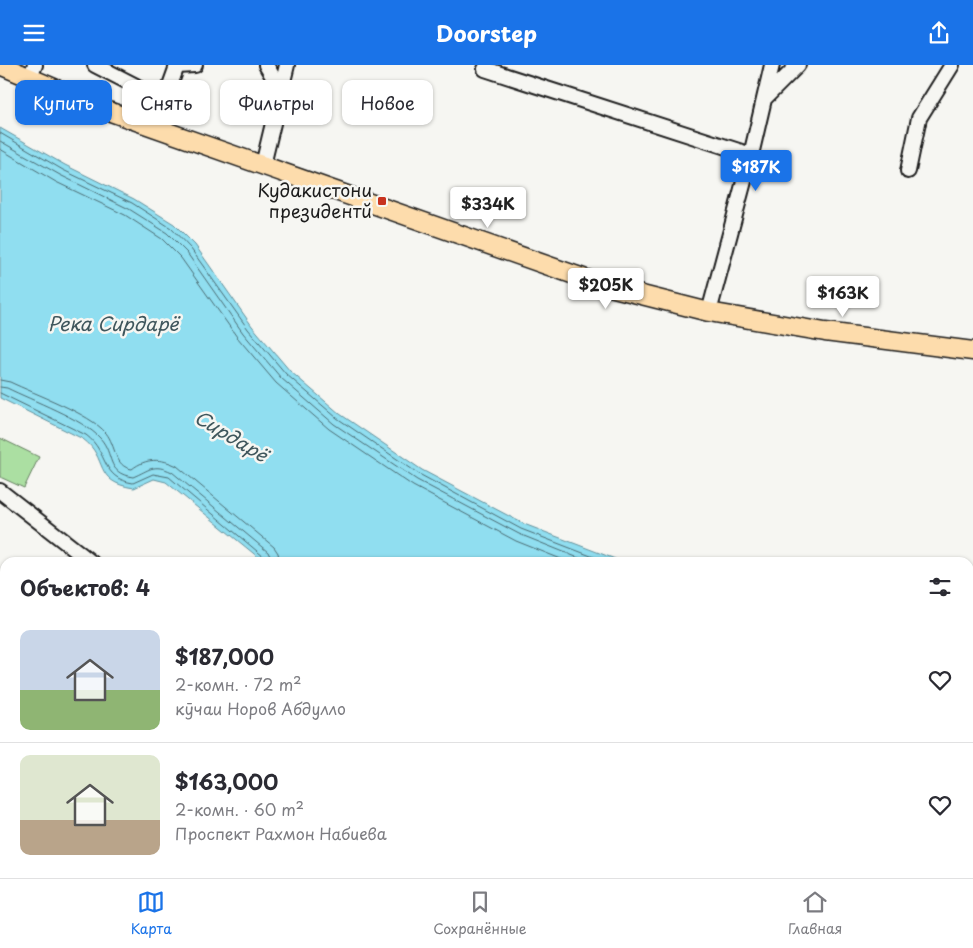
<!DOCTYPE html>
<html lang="ru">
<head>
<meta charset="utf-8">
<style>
  :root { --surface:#fff; --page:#f7f7f7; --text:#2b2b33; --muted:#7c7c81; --line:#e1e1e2; --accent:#1a73e8 }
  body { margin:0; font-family:"Playpen Sans",sans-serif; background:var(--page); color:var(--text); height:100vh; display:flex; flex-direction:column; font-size:19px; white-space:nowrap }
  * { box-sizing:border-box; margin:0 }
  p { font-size:16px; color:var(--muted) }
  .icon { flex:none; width:28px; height:28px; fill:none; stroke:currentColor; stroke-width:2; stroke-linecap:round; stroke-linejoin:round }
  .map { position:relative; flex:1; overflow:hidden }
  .panel { position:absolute; left:0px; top:492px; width:974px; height:321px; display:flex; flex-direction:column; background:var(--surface); border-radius:15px 15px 0 0; box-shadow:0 1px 4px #0004 }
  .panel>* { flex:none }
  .banner { position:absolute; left:15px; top:15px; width:500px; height:45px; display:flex; gap:10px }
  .price { position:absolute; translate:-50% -42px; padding:0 11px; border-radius:5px; background:#fff; color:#222; font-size:16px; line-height:32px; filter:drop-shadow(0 1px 2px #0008) }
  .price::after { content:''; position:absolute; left:50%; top:30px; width:15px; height:11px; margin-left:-8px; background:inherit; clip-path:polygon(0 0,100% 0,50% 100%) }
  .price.on { background:var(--accent); color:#fff }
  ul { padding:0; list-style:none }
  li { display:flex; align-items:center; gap:15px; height:125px; padding:0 20px }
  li+li { border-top:1px solid var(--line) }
  li span { display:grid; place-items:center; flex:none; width:140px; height:100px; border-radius:10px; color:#555 }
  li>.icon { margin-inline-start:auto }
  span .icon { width:60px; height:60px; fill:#fffc; stroke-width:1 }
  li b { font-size:21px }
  h2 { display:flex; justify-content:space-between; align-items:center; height:60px; padding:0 20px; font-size:21px }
  .tag { padding:0 18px; border-radius:10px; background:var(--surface); box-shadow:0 1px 4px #0004; font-size:18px; line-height:45px }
  .tag.on { background:var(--accent); color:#fff }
  header { display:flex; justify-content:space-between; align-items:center; height:65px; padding:0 20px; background:var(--accent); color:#fff; font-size:22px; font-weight:700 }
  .tab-bar { display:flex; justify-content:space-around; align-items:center; height:70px; border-top:1px solid var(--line); background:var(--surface); font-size:14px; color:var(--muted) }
  .tab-bar a { display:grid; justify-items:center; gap:2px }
  .tab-bar .on { color:var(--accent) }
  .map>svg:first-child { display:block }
  .green { fill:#abdfa2; stroke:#647e5f }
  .water { fill:#90def0; stroke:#62909b }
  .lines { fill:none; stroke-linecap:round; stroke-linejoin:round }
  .shore { stroke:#4a6a71; stroke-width:1 }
  .minor-casing { stroke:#1c1c1c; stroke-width:18 }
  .major-casing { stroke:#1c1c1c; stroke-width:21 }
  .minor { stroke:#f6f6f2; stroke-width:14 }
  .major { stroke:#fddcac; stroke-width:18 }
  .poi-dot { fill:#c8321e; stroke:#f6f6f2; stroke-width:2 }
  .labels { text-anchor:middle; stroke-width:5; stroke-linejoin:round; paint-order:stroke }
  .poi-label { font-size:18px; fill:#1c1c1c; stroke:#f6f6f2; text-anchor:end }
  .water-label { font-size:19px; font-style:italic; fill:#3f565c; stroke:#f6f6f2 }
</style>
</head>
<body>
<header><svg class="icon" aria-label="menu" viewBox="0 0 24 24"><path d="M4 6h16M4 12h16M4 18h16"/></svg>Doorstep<svg class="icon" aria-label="share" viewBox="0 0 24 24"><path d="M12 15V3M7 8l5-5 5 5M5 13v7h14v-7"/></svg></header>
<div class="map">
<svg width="973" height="813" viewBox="0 0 973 813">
  <rect width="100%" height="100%" fill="#f6f6f2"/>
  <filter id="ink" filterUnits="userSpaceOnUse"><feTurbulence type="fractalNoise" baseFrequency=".02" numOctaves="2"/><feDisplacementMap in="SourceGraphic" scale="10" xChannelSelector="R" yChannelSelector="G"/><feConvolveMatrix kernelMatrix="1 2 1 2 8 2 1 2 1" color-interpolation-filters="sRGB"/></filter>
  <g filter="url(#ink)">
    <!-- green -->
    <path class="green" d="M0 373 39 392 24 423 0 412Z"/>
    <!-- water -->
    <path class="water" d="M0 63 65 100 134 134 174 159 195 180 252 261 290 306 340 349 422 405 524 459 623 497H264L166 417 154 414 134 423C92 417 109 393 83 374L0 333Z
      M973 531V703H969V532Z"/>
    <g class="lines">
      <!-- shore -->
      <path class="shore" d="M0 68 63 105 132 138 171 163 191 184 248 264 286 309 337 353 419 409 521 464 609 498
        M0 76 60 110 129 144 167 168 187 188 243 268 281 313 334 359 417 415 519 469 591 498
        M0 84 56 117 125 150 162 174 181 193 237 272 276 318 329 364 413 421 516 476 571 498
        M0 315 10 317C35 329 89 348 106 368 116 380 114 402 132 404 146 393 161 393 177 401L274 482 278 488 280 498
        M0 322 7 323C31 335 83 354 100 373 115 389 105 408 133 412 150 405 153 398 172 407L268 487 273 498
        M0 328 86 370C109 387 100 413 133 418L153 409 169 412 264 492 266 498"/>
      <defs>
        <path id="minor" d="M95 0 136 21 139 31V57
          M266 0 280 24
          M485 4 751 90
          M29 14 35 0
          M765 33 798 0
          M155 62 177 1 195 0
          M263 100 287 0
          M908 106 919 53 952 0
          M709 247 751 90 772 0
          M0 426 92 498
          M969 741 973 742
          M85 809V813
          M178 809V813
          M267 809V813
          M365 809V813
          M412 809V813
          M503 809V813
          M598 809V813
          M687 809V813
          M898 809V813
          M801 813 802 809"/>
        <path id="major" d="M0 0 108 46 606 221 709 247 825 267 973 286
          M969 799H973
          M0 800H5"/>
      </defs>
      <!-- minor casing -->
      <use href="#minor" class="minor-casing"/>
      <!-- major casing -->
      <use href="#major" class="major-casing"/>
      <!-- minor -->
      <use href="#minor" class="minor"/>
      <!-- major -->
      <use href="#major" class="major"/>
    </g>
  </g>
  <!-- markers -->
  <rect class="poi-dot" x="377" y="131" width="10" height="10" rx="2.5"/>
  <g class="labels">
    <!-- poi labels -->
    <g class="poi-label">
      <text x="372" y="132">Кудакистони<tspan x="372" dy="21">президентй</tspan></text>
    </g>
    <!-- water labels -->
    <g class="water-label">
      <text x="113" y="266">Река Сирдарё</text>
      <text transform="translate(231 371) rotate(31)" y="7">Сирдарё</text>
    </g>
  </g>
</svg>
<b class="price on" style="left:756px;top:127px">$187K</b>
<b class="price" style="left:488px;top:164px">$334K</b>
<b class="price" style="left:606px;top:245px">$205K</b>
<b class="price" style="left:843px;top:253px">$163K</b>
<div class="banner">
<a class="tag on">Купить</a>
<a class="tag">Снять</a>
<a class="tag">Фильтры</a>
<a class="tag">Новое</a>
</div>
<section class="panel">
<h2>Объектов: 4<svg class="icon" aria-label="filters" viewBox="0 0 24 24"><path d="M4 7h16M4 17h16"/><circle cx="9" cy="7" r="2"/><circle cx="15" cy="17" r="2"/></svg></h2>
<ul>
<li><span style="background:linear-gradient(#c9d6e8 60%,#8fb573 0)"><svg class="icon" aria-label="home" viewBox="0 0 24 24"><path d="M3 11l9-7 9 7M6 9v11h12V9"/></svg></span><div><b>$187,000</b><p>2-комн. · 72 m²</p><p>кӯчаи Норов Абдулло</p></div><svg class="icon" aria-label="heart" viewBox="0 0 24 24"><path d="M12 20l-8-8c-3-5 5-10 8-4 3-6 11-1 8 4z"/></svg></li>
<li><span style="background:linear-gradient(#dfe7d0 65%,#b9a48a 0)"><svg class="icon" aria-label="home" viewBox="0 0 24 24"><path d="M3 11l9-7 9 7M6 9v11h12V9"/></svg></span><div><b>$163,000</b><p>2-комн. · 60 m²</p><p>Проспект Рахмон Набиева</p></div><svg class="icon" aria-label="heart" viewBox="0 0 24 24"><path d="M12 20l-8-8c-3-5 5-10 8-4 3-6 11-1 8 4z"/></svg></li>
</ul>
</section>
</div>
<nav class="tab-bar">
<a class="on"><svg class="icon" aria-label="map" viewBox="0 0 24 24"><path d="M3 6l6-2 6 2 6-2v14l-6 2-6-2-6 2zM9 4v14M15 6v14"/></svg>Карта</a>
<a><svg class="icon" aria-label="saved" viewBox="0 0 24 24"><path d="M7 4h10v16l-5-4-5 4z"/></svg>Сохранённые</a>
<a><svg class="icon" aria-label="home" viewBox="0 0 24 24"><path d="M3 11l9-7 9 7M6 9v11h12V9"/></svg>Главная</a>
</nav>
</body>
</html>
